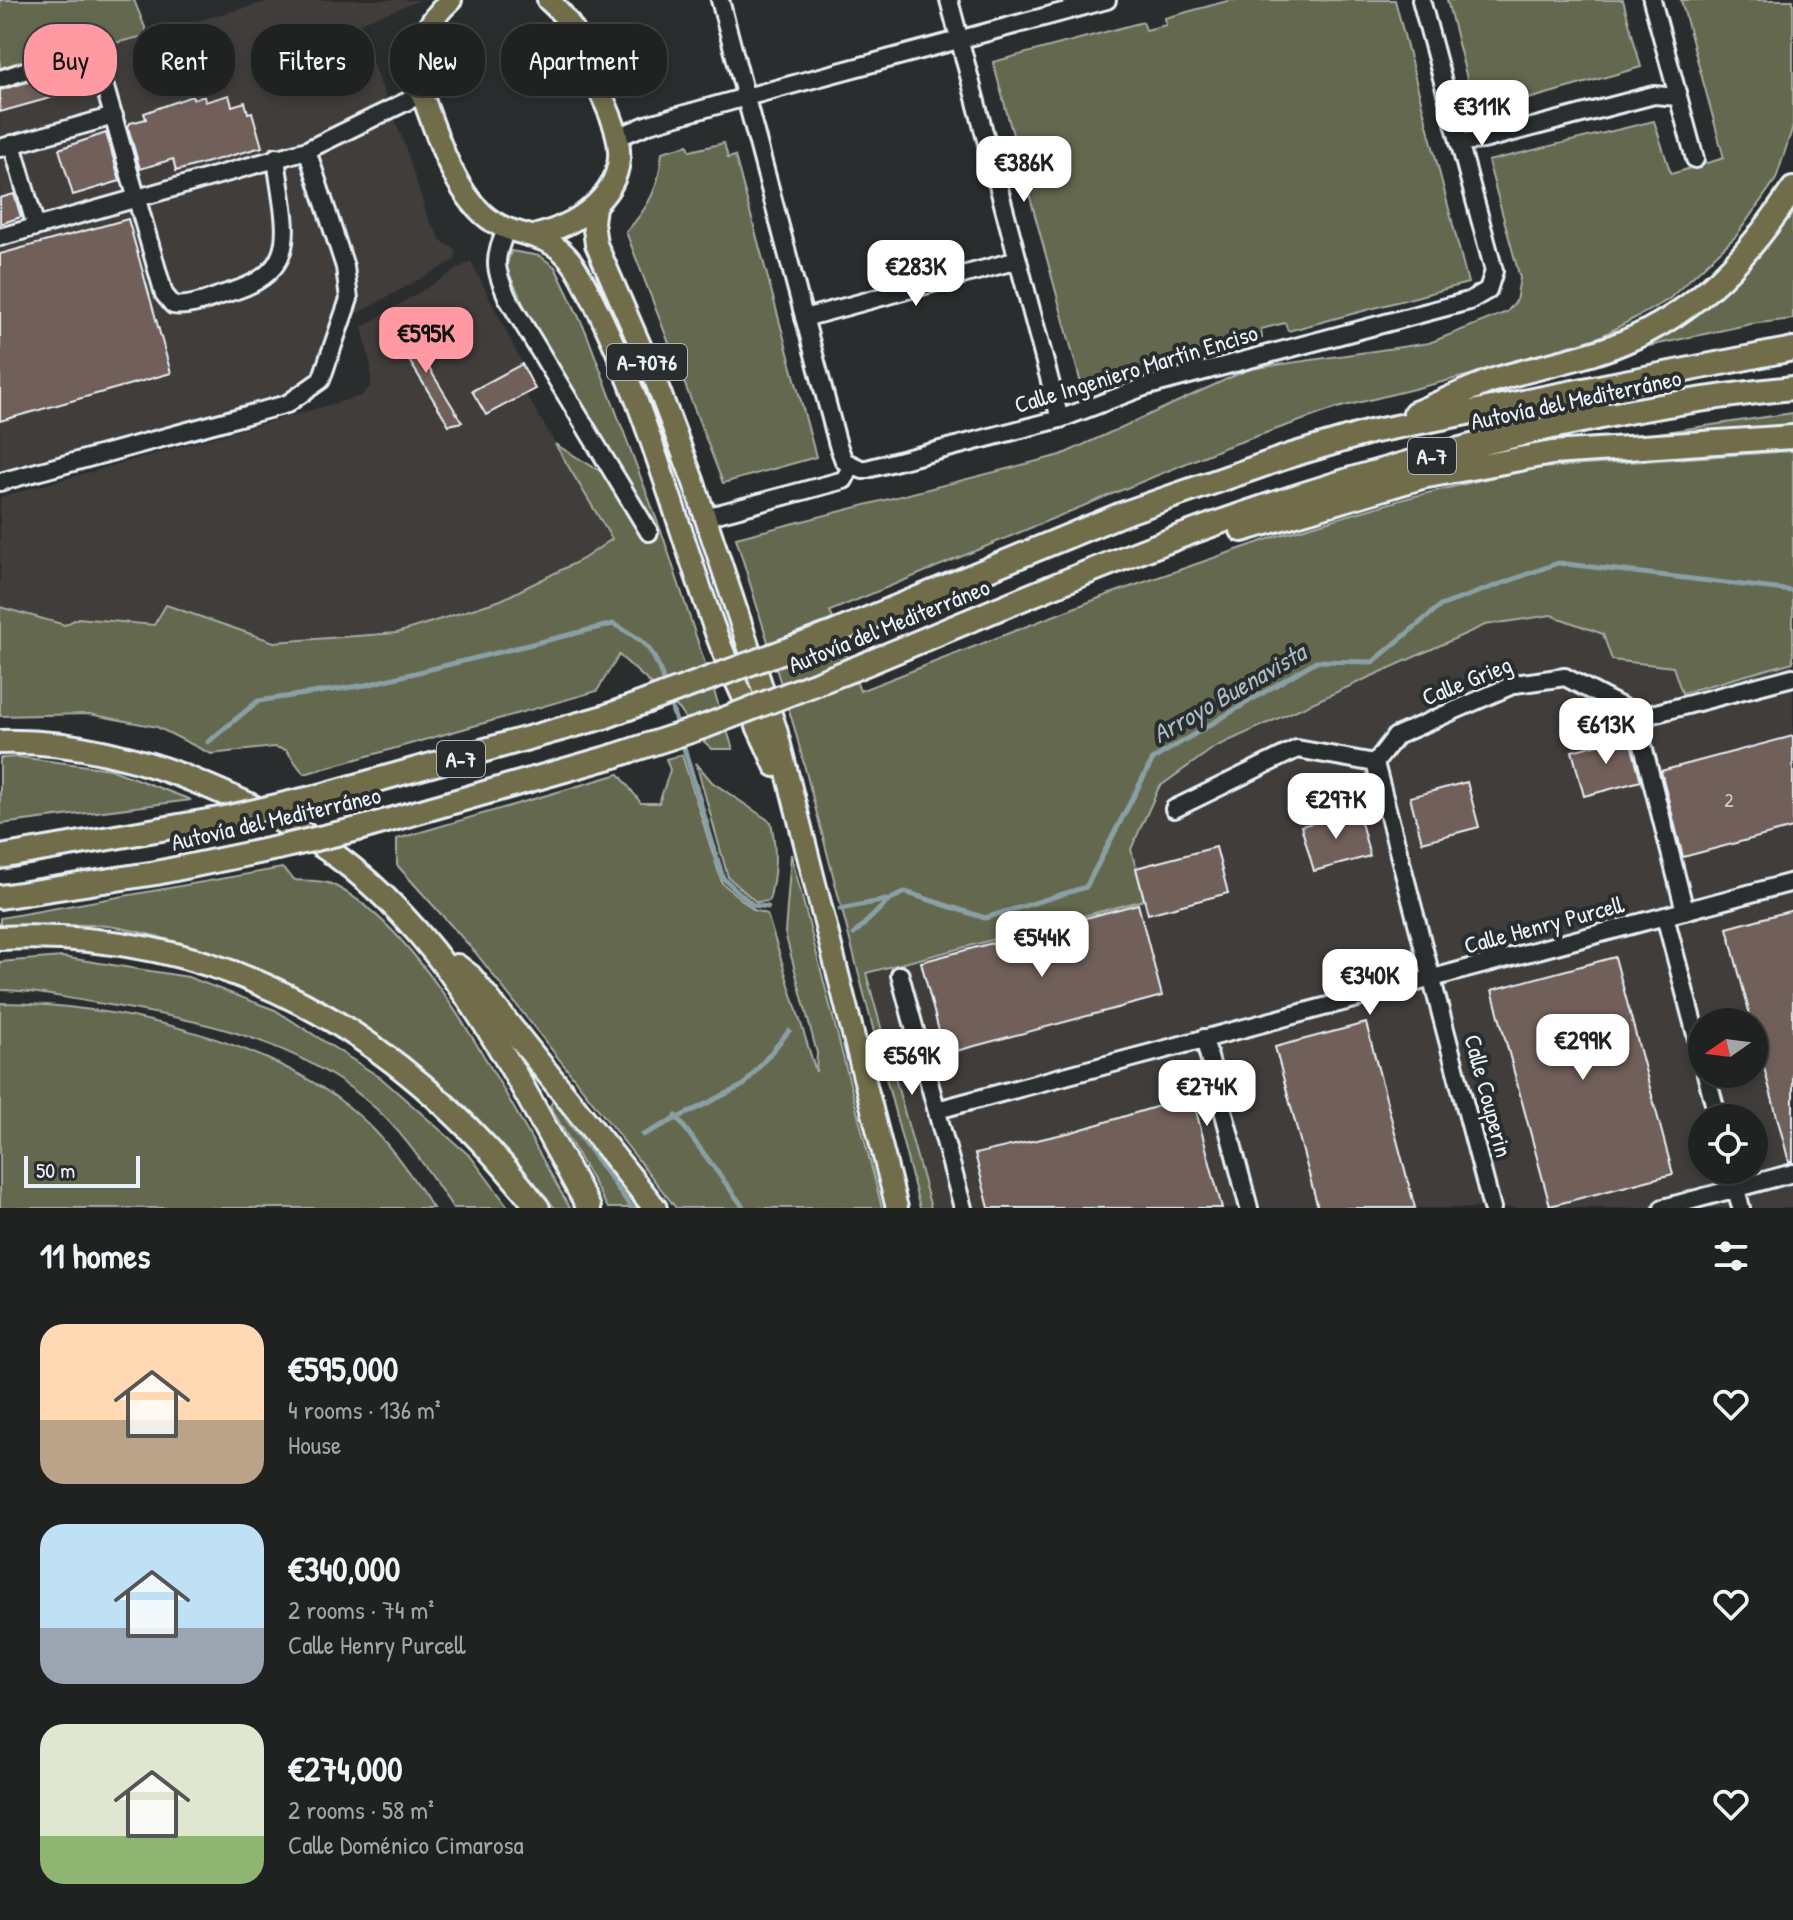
<!DOCTYPE html>
<html lang="en">
<head>
<meta charset="utf-8">
<style>
  :root { --surface:#202222; --page:#282a2a; --text:#f1f3f6; --muted:#a2a4a5; --line:#3d3f40; --accent:#ff9aa2 }
  body { margin:0; font-family:"Patrick Hand",sans-serif; background:var(--page); color:var(--text); height:100vh; display:flex; flex-direction:column; font-size:30px; white-space:nowrap }
  * { box-sizing:border-box; margin:0 }
  p { font-size:26px; color:var(--muted) }
  .icon { flex:none; width:44px; height:44px; fill:none; stroke:currentColor; stroke-width:2; stroke-linecap:round; stroke-linejoin:round }
  .map { position:relative; height:1208px; overflow:hidden }
  .details { display:flex; flex-direction:column; background:var(--surface); flex:1 }
  .details>* { flex:none }
  .hud { position:absolute; left:24px; top:24px; width:800px; height:72px; display:flex; gap:16px }
  .needle { width:52px; rotate:256deg }
  .buttons { position:absolute; left:1688px; top:1008px; display:grid; gap:16px }
  .buttons a { display:grid; place-items:center; width:80px; height:80px; border-radius:50%; background:var(--surface); box-shadow:0 4px 12px #0003,0 0 0 2px var(--line); font-size:40px }
  .scale { position:absolute; left:24px; bottom:20px; width:116px; box-sizing:border-box; padding-left:8px; border:4px solid #e8f1f8; border-top:0; font-size:22px; line-height:28px; white-space:nowrap; color:#e8f1f8; -webkit-text-stroke:6px #2a2d2e; paint-order:stroke }
  .price { position:absolute; translate:-50% -68px; padding:0 18px; border-radius:16px; background:#fff; color:#222; font-size:26px; line-height:52px; filter:drop-shadow(0 2px 4px #0008) }
  .price::after { content:''; position:absolute; left:50%; top:48px; width:24px; height:18px; margin-left:-12px; background:inherit; clip-path:polygon(0 0,100% 0,50% 100%) }
  .price.on { background:var(--accent); color:#111 }
  ul { padding:0; list-style:none }
  li { display:flex; align-items:center; gap:24px; height:200px; padding:0 40px }
  li span { display:grid; place-items:center; flex:none; width:224px; height:160px; border-radius:24px; color:#555 }
  li>.icon { margin-inline-start:auto }
  span .icon { width:96px; height:96px; fill:#fffc; stroke-width:1 }
  li b { font-size:34px }
  h2 { display:flex; justify-content:space-between; align-items:center; height:96px; padding:0 40px; font-size:34px }
  .tag { padding:0 28px; border-radius:32px; background:var(--surface); box-shadow:0 4px 12px #0003,0 0 0 2px var(--line); font-size:28px; line-height:72px }
  .tag.on { background:var(--accent); color:#111 }
  .map>svg:first-child { display:block }
  .built { fill:#3f3c3b; fill-rule:evenodd }
  .green { fill:#63684f; stroke:#a6aca4; stroke-width:2 }
  .lines { fill:none; stroke-linecap:round; stroke-linejoin:round }
  .stream { stroke:#8aa0a5; stroke-width:5 }
  .building { fill:#715f5a; stroke:#e8f1f8; stroke-width:2 }
  .minor-casing { stroke:#e8f1f8; stroke-width:22 }
  .major-casing { stroke:#e8f1f8; stroke-width:26 }
  .highway-casing { stroke:#e8f1f8; stroke-width:28 }
  .minor { stroke:#2a2d2e; stroke-width:16 }
  .major { stroke:#716d4b; stroke-width:20 }
  .highway { stroke:#716d4b; stroke-width:22 }
  .highway-bridge-casing { stroke:#e8f1f8; stroke-width:28; stroke-linecap:butt }
  .highway-bridge { stroke:#716d4b; stroke-width:22 }
  .labels { text-anchor:middle; stroke-width:8; stroke-linejoin:round; paint-order:stroke }
  .number-label { font-size:20px; fill:#caccd0 }
  .shield { fill:#2a2d2e; stroke:#afb6bb; stroke-width:2 }
  .shield-label { font-size:22px; font-weight:bold; fill:#e8f1f8 }
  .street-label { font-size:24px; fill:#e8f1f8; stroke:#2a2d2e }
  .water-label { font-size:26px; font-style:italic; fill:#aabbc1; stroke:#2a2d2e }
</style>
</head>
<body>
<div class="map">
<svg width="1793" height="1208" viewBox="0 0 1793 1208">
  <rect width="100%" height="100%" fill="#2a2d2e"/>
  <filter id="ink" filterUnits="userSpaceOnUse"><feTurbulence type="fractalNoise" baseFrequency=".0125" numOctaves="2"/><feDisplacementMap in="SourceGraphic" scale="16" xChannelSelector="R" yChannelSelector="G"/><feConvolveMatrix kernelMatrix="1 2 1 2 8 2 1 2 1" color-interpolation-filters="sRGB"/></filter>
  <g filter="url(#ink)">
    <!-- built -->
    <path class="built" d="M273 0H421L357 24 405 146 428 219 442 241 456 250 455 260 356 314 333 373 308 403 289 411 0 491V68L70 49 124 41Z
      M471 261 535 389 526 394 612 539 583 559 501 600 397 633 274 642 166 605 155 625 78 618 65 625 0 607V497L361 396 371 386V367L362 327Z
      M1551 615 1604 634 1612 660 1674 667 1769 668 1793 662V1208H931L857 941 1135 868 1131 849 1159 787 1215 747 1485 625ZM1702 1022H1754V1074H1702ZM1702 1118H1754V1170H1702Z"/>
    <!-- green -->
    <path class="green" d="M0 0H134L148 35 90 49H70L0 68Z
      M1231 0H1395L1468 283 1288 331 1285 323 1261 329 1262 338 1082 387 993 62 1143 22 1146 30 1166 25 1165 18Z
      M1447 0H1623L1641 67 1476 114Z
      M1681 0H1793V126L1776 179 1736 236 1668 300 1600 337 1470 375 1337 408 1223 448 830 611 860 691 1107 595 1277 536 1411 497 1526 469 1793 451V662L1682 693 1673 667 1612 660 1603 634 1551 615 1485 625 1215 747 1159 787 1131 849 1144 900 866 973 931 1208H920L795 730 736 538 1061 455 1249 369 1429 343 1507 312 1516 301 1520 278 1488 161 1654 121 1671 174 1724 158Z
      M724 143 728 158 735 156 816 457 723 483 626 232C649 207 660 186 662 152L688 145 690 151Z
      M1793 202V319L1751 324 1640 348C1704 307 1754 269 1793 202Z
      M511 251 540 256 555 267 586 332 664 539 733 749H712L694 732 680 710 619 655 597 691 304 774 286 750 274 747 211 754 157 727 89 714 0 716V607L65 625 78 618 154 625 166 605 274 642 397 633 501 600 583 559 612 539 555 444 603 473 642 539 655 533 536 331 506 267Z
      M1793 413V432L1618 439Z
      M682 755 722 883 754 910 767 914 816 1072 817 1053 785 933 791 854 882 1208H676L475 952 397 865V839L619 774 641 803H659L670 770 666 759Z
      M19 757 110 769 191 800 0 824V758Z
      M696 763 712 782 771 822C777 850 776 873 769 901L756 902 728 877Z
      M282 868 295 880C306 881 322 880 331 884 428 929 516 1116 570 1208H555C527 1176 501 1142 471 1112 381 1021 247 954 121 928 87 921 36 927 0 928V918Z
      M62 957 188 977 275 1010 381 1078 471 1157 509 1208H453C427 1169 402 1129 365 1099 288 1036 186 1017 91 1002 60 997 31 990 0 990V962Z
      M0 1003C115 1003 292 1043 374 1130 396 1153 415 1181 433 1208H0Z
      M554 1099 637 1208H608L550 1106Z"/>
    <g class="lines">
      <!-- stream -->
      <path class="stream" d="M669 699 678 728
        M682 741 723 878 753 905 768 907
        M208 742 258 701 366 685 613 624C649 642 655 651 666 690
        M840 909 886 900
        M854 934 889 900 905 892 985 918 1086 887 1153 759 1316 661 1373 662 1440 606 1558 563 1793 591
        M676 1116 744 1208
        M566 1117 632 1208
        M643 1135 744 1085 789 1031"/>
    </g>
    <!-- building -->
    <path class="building" d="M62 72 68 93 0 112V90Z
      M229 95 232 106 245 102 248 113 252 112 262 147 176 171 173 159 140 169 128 127 130 123 146 119 144 113 192 96 193 99 204 96 205 102Z
      M106 133 120 181 73 195 59 149Z
      M14 194 21 217 0 224V198Z
      M128 219 171 373 0 421V254Z
      M402 324 462 422 449 425 391 331Z
      M522 364 535 389 486 415 472 391Z
      M1629 736 1641 781 1584 796 1572 751Z
      M1793 736V828L1683 857 1661 771Z
      M1467 782 1479 827 1422 842 1410 797Z
      M1358 811 1370 856 1314 871 1301 826Z
      M1216 847 1228 893 1148 914 1136 868Z
      M1138 904 1162 996 945 1054 921 962Z
      M1793 910V1162H1789L1727 928Z
      M1615 957 1673 1174 1550 1206 1492 990Z
      M1366 1023 1415 1208H1318L1275 1047Z
      M1192 1096 1222 1208H989L975 1154 1072 1132Z"/>
    <g class="lines">
      <defs>
        <path id="minor" d="M720 0 838 445 844 461 863 470 1060 419 1144 387 1469 301 1488 290 1494 271 1421 0
          M949 0 1060 419
          M1652 0 1695 159
          M0 79C27 71 70 51 98 63L164 294 173 305C190 308 211 298 227 293 307 271 283 223 276 157
          M618 137 649 124 746 97 1107 0
          M1459 142 1483 140 1654 95 1678 97
          M12 144 36 227
          M0 148 114 116
          M507 228C493 260 494 267 508 299L649 532
          M0 237 307 150 422 94
          M804 318 1018 260
          M0 482 287 404 321 380 349 299 345 267 307 150
          M706 517 844 480 851 467
          M1641 717 1640 734 1685 911
          M1375 763 1492 1208
          M1174 809 1297 749 1375 763 1396 736 1515 684 1565 677 1641 717 1793 677
          M1665 916 1702 1058
          M900 975 963 1208
          M1204 1038 1249 1208
          M1706 1074 1718 1118
          M937 1110 1793 882
          M1731 1170 1741 1208
          M1663 1208 1793 1173"/>
        <path id="major" d="M451 0C422 26 409 59 423 97 437 135 452 186 483 214 517 245 553 223 581 277 642 389 673 514 716 633 732 678 756 721 775 766
          M595 207 593 222 596 244 656 382 694 483 776 729 897 1208
          M537 235C582 223 630 190 617 136 613 117 602 97 594 79 581 47 575 23 548 0"/>
        <path id="highway" d="M1415 413C1443 402 1471 387 1500 378 1541 366 1584 359 1624 342 1698 312 1750 254 1793 189
          M1242 530 1422 477 1552 453 1793 437
          M836 632 1122 514 1292 455 1370 432 1793 349
          M851 670C996 610 1142 546 1291 498 1451 446 1626 405 1793 388
          M0 742C70 740 143 758 207 786 252 805 296 826 335 855 454 942 519 1082 589 1208
          M316 797 604 717
          M362 828 614 756
          M0 857 225 818
          M0 897 156 873 277 848
          M0 938C226 928 403 1034 538 1208
          M457 966 470 976 655 1208"/>
      </defs>
      <!-- minor casing -->
      <use href="#minor" class="minor-casing"/>
      <!-- major casing -->
      <use href="#major" class="major-casing"/>
      <!-- highway casing -->
      <use href="#highway" class="highway-casing"/>
      <!-- minor -->
      <use href="#minor" class="minor"/>
      <!-- major -->
      <use href="#major" class="major"/>
      <!-- highway -->
      <use href="#highway" class="highway"/>
      <defs>
        <path id="highway-bridge" d="M604 717 836 632
          M614 756 706 726 851 670
          M225 818 316 797
          M277 848 362 828"/>
      </defs>
      <!-- highway-bridge casing -->
      <use href="#highway-bridge" class="highway-bridge-casing"/>
      <!-- highway-bridge -->
      <use href="#highway-bridge" class="highway-bridge"/>
    </g>
  </g>
  <g class="labels">
    <!-- number labels -->
    <g class="number-label">
      <text x="1729" y="807">2</text>
    </g>
    <!-- shield labels -->
    <g class="shield">
      <rect x="607" y="344" width="80" height="36" rx="6"/>
      <rect x="1408" y="438" width="48" height="36" rx="6"/>
      <rect x="437" y="741" width="48" height="36" rx="6"/>
    </g>
    <g class="shield-label">
      <text x="647" y="370">A-7076</text>
      <text x="1432" y="464">A-7</text>
      <text x="461" y="767">A-7</text>
    </g>
    <!-- street labels -->
    <g class="street-label">
      <text transform="translate(1136 369) rotate(-17)" y="8">Calle Ingeniero Martín Enciso</text>
      <text transform="translate(1576 400) rotate(-12)" y="8">Autovía del Mediterráneo</text>
      <text transform="translate(889 626) rotate(-22)" y="8">Autovía del Mediterráneo</text>
      <text transform="translate(1467 681) rotate(-22)" y="8">Calle Grieg</text>
      <text transform="translate(276 819) rotate(-13)" y="8">Autovía del Mediterráneo</text>
      <text transform="translate(1544 925) rotate(-15)" y="8">Calle Henry Purcell</text>
      <text transform="translate(1488 1096) rotate(75)" y="8">Calle Couperin</text>
    </g>
    <!-- water labels -->
    <g class="water-label">
      <text transform="translate(1229 693) rotate(-30)" y="9">Arroyo Buenavista</text>
    </g>
  </g>
</svg>
<div class="buttons">
<a><svg class="needle" viewBox="-14 -14 28 28"><path d="M0-13l5 13h-10z" fill="#e53935"/><path d="M0 13l5-13h-10z" fill="#a2a4a5"/></svg></a>
<a><svg class="icon" aria-label="locate" viewBox="0 0 24 24"><circle cx="12" cy="12" r="6"/><path d="M12 2v4M12 18v4M2 12h4M18 12h4"/></svg></a>
</div>
<div class="scale">50 m</div>
<b class="price" style="left:1482px;top:148px">€311K</b>
<b class="price" style="left:1024px;top:204px">€386K</b>
<b class="price" style="left:916px;top:308px">€283K</b>
<b class="price on" style="left:426px;top:375px">€595K</b>
<b class="price" style="left:1606px;top:766px">€613K</b>
<b class="price" style="left:1336px;top:841px">€297K</b>
<b class="price" style="left:1042px;top:979px">€544K</b>
<b class="price" style="left:1370px;top:1017px">€340K</b>
<b class="price" style="left:1583px;top:1082px">€299K</b>
<b class="price" style="left:912px;top:1097px">€569K</b>
<b class="price" style="left:1207px;top:1128px">€274K</b>
<div class="hud">
<a class="tag on">Buy</a>
<a class="tag">Rent</a>
<a class="tag">Filters</a>
<a class="tag">New</a>
<a class="tag">Apartment</a>
</div>
</div>
<section class="details">
<h2>11 homes<svg class="icon" aria-label="filters" viewBox="0 0 24 24"><path d="M4 7h16M4 17h16"/><circle cx="9" cy="7" r="2"/><circle cx="15" cy="17" r="2"/></svg></h2>
<ul>
<li><span style="background:linear-gradient(#ffd9b3 60%,#b9a48a 0)"><svg class="icon" aria-label="home" viewBox="0 0 24 24"><path d="M3 11l9-7 9 7M6 9v11h12V9"/></svg></span><div><b>€595,000</b><p>4 rooms · 136 m²</p><p>House</p></div><svg class="icon" aria-label="heart" viewBox="0 0 24 24"><path d="M12 20l-8-8c-3-5 5-10 8-4 3-6 11-1 8 4z"/></svg></li>
<li><span style="background:linear-gradient(#bfe0f5 65%,#9aa5b1 0)"><svg class="icon" aria-label="home" viewBox="0 0 24 24"><path d="M3 11l9-7 9 7M6 9v11h12V9"/></svg></span><div><b>€340,000</b><p>2 rooms · 74 m²</p><p>Calle Henry Purcell</p></div><svg class="icon" aria-label="heart" viewBox="0 0 24 24"><path d="M12 20l-8-8c-3-5 5-10 8-4 3-6 11-1 8 4z"/></svg></li>
<li><span style="background:linear-gradient(#dfe7d0 70%,#8fb573 0)"><svg class="icon" aria-label="home" viewBox="0 0 24 24"><path d="M3 11l9-7 9 7M6 9v11h12V9"/></svg></span><div><b>€274,000</b><p>2 rooms · 58 m²</p><p>Calle Doménico Cimarosa</p></div><svg class="icon" aria-label="heart" viewBox="0 0 24 24"><path d="M12 20l-8-8c-3-5 5-10 8-4 3-6 11-1 8 4z"/></svg></li>
</ul>
</section>
</body>
</html>
